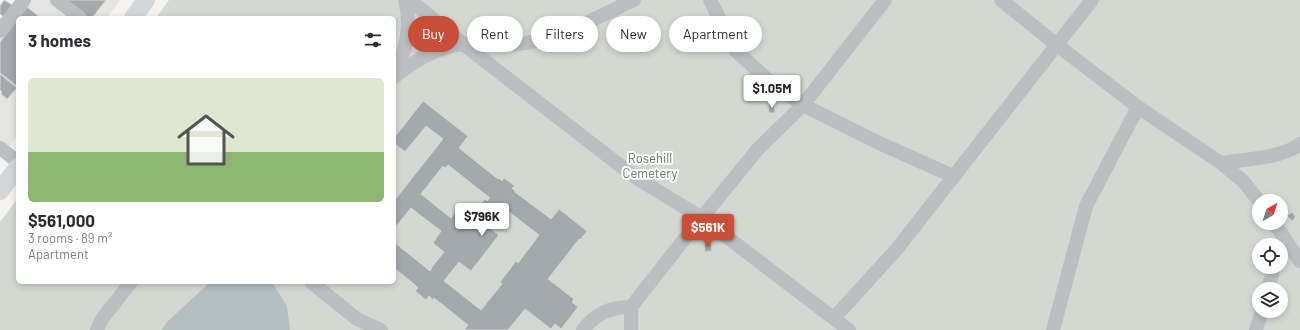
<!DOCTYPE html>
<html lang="en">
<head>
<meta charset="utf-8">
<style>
  :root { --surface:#fff; --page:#f7f7f7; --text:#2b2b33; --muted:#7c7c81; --line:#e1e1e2; --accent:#cb4f38 }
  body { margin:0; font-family:Barlow,sans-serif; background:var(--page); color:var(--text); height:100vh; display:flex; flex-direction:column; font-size:15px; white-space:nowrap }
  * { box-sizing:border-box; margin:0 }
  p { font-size:13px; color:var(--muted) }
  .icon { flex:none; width:22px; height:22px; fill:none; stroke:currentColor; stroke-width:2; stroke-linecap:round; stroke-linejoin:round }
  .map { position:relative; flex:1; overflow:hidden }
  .drawer { position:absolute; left:16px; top:16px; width:380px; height:268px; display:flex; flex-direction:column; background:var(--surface); border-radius:6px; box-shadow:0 2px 6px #0003 }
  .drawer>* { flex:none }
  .banner { position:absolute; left:408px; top:16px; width:380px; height:36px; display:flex; gap:8px }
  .needle { width:26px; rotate:39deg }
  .controls { position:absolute; left:1252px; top:194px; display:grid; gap:8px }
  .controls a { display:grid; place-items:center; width:36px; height:36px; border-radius:50%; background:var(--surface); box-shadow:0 2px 6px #0003; font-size:20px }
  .price { position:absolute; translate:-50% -34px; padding:0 9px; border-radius:4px; background:#fff; color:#222; font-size:13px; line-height:26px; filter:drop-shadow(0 1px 2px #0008) }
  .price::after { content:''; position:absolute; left:50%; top:24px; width:12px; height:9px; margin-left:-6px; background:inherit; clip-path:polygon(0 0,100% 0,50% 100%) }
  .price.on { background:var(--accent); color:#fff }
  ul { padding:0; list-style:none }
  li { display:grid; align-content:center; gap:8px; height:212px; padding:0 12px }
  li+li { border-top:1px solid var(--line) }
  li span { display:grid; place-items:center; height:124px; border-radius:6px; color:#555 }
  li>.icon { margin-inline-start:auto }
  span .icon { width:72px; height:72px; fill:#fffc; stroke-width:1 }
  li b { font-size:17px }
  h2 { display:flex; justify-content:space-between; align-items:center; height:48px; padding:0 12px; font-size:17px }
  .pill { padding:0 14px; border-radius:18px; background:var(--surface); box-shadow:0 2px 6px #0003; font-size:14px; line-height:36px }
  .pill.on { background:var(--accent); color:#fff }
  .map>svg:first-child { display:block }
  .built { fill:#e4e5e3 }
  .green { fill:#d3d8d0; fill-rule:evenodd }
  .water { fill:#b3bfc2 }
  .building { fill:#a3aaae; stroke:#d5d5d3; fill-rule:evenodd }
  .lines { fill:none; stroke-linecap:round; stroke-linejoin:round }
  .minor { stroke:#bbbfc1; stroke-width:14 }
  .major { stroke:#d1d6d8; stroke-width:18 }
  .labels { text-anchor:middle; stroke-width:4; stroke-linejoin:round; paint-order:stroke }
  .park-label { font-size:13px; fill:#697664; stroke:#fff }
</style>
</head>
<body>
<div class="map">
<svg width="1300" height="330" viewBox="0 0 1300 330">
  <rect width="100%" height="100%" fill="#f4f3f0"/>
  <!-- built -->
  <path class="built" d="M27 0H120L107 18H18V135L6 151 0 146V34Z"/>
  <!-- green -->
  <path class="green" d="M169 0H1300V330H0V222L18 198V282H394V18H156ZM1259 201H1281V223H1259ZM1259 245H1281V267H1259ZM1259 289H1281V311H1259Z"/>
  <!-- water -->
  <path class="water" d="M210 282H272L287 306 290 330H162L166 323Z"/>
  <!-- building -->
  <path class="building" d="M4 0 14 6 5 18 0 14V6Z
    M64 0H106L92 18H87Z
    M27 7 41 18H18V87L0 73V42Z
    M0 74 17 88 7 99 1 94 2 92 0 90Z
    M423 101 468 136 459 148 498 179 499 178 502 181 504 178 515 186 512 188 515 191V192L551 219 559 209 587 231 580 240 579 239 548 279 574 299 572 302 578 307 561 329 555 324 551 329 525 309 508 330H464L468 325 434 298 433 300 429 296 426 300 415 291 418 288 414 284 394 268V242L430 271 432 268V267L444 252 433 243 441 231 411 208 394 229V201L443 139 426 126 405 152 394 143V138ZM448 165 490 198 487 201 485 199 472 215 461 206 451 218 421 194 443 166 445 168ZM500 205 539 235 518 263 516 261 500 282 502 284 481 310 444 281 459 262 471 271 499 235 487 226 500 210 497 208Z
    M774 104 775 113H769L768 105Z
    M1292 212 1296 217 1292 221 1287 216Z
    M711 243 712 251 705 252 704 244Z"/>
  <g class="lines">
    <!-- minor -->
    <path class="minor" d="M57 0 80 18
      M410 0 463 44 635 177 702 218 849 330
      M710 0 736 51 767 79 803 105 879 143 953 176
      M1001 0 1057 45 1138 107 1221 163 1243 181 1259 201
      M0 31 24 0
      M394 74C407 50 412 26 405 0
      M394 77C414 61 437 47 462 44 472 43 483 45 493 45 503 45 516 44 526 43 564 37 599 16 634 0
      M0 148 18 162
      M1221 163C1245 159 1280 159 1300 144
      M1274 223 1300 261
      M311 282 357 319 381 330
      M1268 289 1274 267
      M834 318 896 250 1092 0
      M97 330 102 319 131 282
      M583 330C596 313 610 307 631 307L682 242 758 149 803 105 885 0
      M631 330V307
      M1053 330 1086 206 1138 107
      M1256 330 1262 311"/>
    <!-- major -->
    <path class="major" d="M133 18 146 0
      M0 191 18 167"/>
  </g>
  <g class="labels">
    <!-- park labels -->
    <g class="park-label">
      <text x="650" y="163">Rosehill<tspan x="650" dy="15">Cemetery</tspan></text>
    </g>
  </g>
</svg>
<div class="controls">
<a><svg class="needle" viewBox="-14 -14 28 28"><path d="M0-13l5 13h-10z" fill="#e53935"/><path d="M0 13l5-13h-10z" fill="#7c7c81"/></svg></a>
<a><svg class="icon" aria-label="locate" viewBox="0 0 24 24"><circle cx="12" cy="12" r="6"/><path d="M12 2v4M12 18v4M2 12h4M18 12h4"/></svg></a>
<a><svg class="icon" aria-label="layers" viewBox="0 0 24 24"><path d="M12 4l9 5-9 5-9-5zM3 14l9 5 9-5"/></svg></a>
</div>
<b class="price" style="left:772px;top:109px">$1.05M</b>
<b class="price" style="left:482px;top:237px">$796K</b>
<b class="price on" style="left:708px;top:248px">$561K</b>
<div class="banner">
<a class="pill on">Buy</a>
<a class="pill">Rent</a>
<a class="pill">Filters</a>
<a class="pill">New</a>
<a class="pill">Apartment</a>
</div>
<section class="drawer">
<h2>3 homes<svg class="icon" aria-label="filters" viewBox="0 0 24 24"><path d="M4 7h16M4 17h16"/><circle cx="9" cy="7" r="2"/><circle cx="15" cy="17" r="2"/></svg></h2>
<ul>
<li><span style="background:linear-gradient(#dfe7d0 60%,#8fb573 0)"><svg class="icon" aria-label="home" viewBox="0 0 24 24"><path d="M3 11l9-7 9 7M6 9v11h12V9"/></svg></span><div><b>$561,000</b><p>3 rooms · 89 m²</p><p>Apartment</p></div></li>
</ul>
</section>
</div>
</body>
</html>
